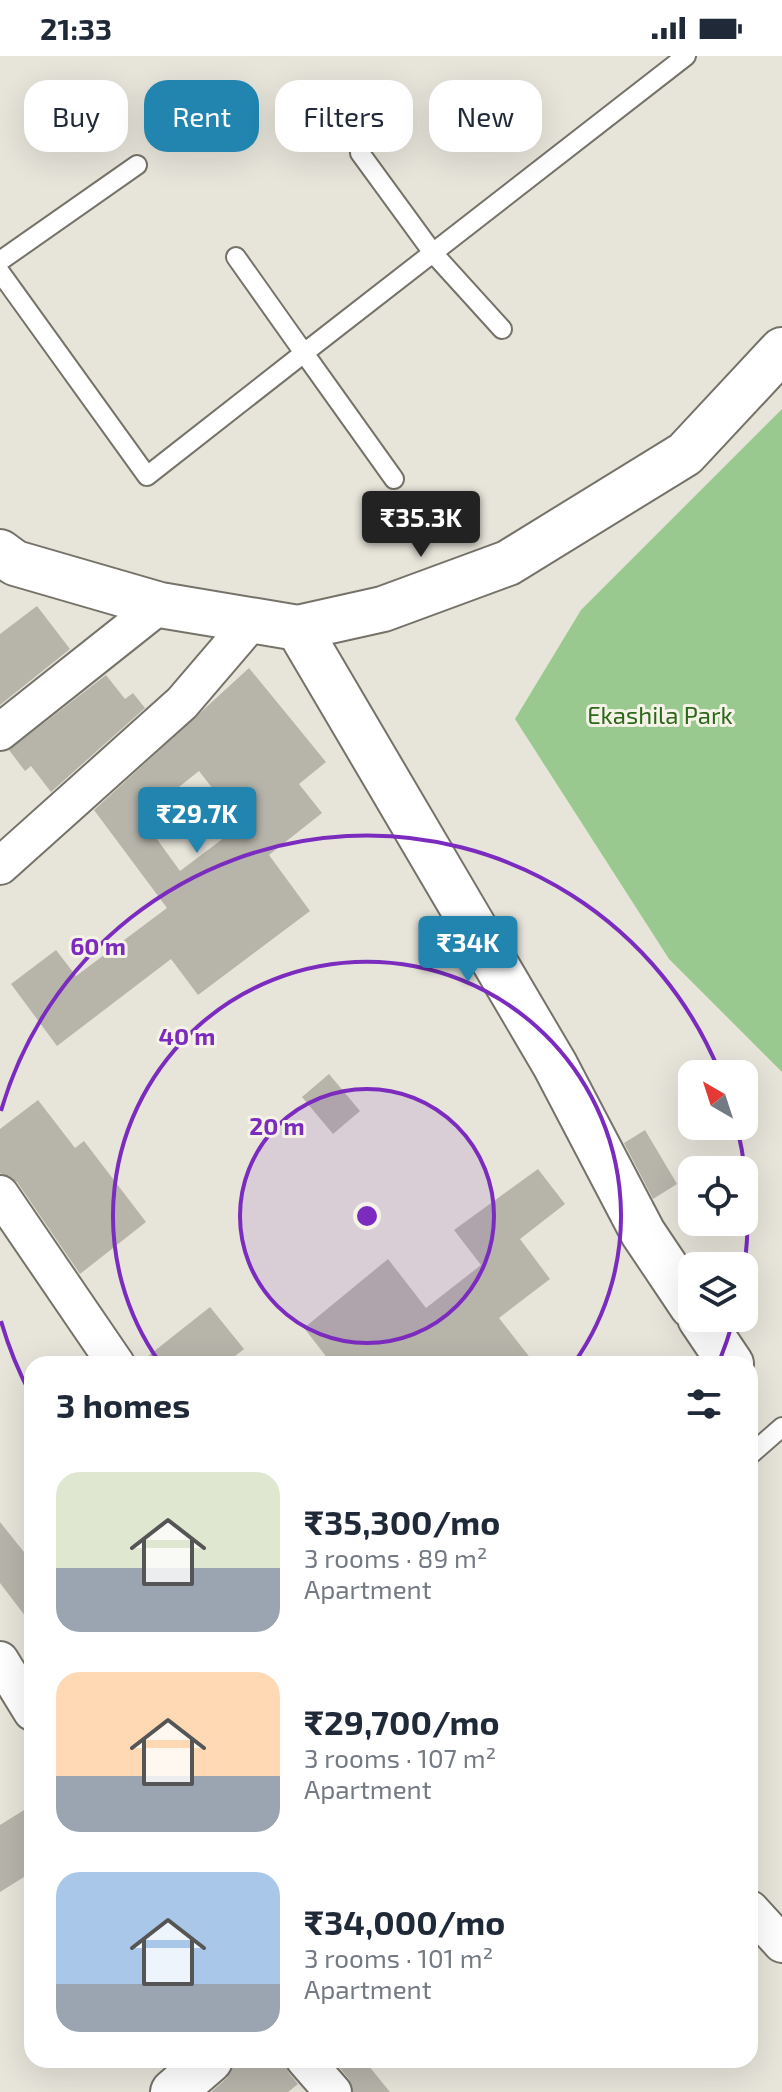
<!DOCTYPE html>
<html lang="en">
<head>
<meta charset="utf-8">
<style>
  :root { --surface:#fff; --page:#f2f2f3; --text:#1f2937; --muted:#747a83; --accent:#2185af }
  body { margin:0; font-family:"Exo 2",sans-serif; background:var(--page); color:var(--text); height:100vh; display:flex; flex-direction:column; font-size:30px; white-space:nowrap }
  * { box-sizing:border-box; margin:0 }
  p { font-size:26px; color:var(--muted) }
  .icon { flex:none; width:44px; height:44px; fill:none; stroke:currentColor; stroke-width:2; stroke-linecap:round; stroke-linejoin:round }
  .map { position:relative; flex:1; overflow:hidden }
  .details { position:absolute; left:24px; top:1300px; width:734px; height:712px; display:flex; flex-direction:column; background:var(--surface); border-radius:24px; box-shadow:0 8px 32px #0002 }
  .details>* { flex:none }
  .top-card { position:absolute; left:24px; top:24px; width:734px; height:72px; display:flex; gap:16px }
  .needle { width:52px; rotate:321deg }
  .buttons { position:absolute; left:678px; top:1004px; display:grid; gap:16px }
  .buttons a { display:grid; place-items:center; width:80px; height:80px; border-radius:16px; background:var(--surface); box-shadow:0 8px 32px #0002; font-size:40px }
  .price { position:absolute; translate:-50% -68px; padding:0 18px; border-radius:8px; background:var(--accent); color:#fff; font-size:26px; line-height:52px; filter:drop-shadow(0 2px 4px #0008) }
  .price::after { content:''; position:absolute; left:50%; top:48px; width:24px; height:18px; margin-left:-12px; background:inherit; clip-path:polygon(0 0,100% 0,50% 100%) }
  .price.current { background:#222; color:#fff }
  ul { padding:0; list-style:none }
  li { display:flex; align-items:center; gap:24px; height:200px; padding:0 32px }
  li span { display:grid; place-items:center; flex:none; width:224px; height:160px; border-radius:24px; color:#555 }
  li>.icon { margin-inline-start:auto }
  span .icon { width:96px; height:96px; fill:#fffc; stroke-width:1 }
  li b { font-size:34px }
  h2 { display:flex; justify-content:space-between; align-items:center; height:96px; padding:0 32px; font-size:34px }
  .chip { padding:0 28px; border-radius:24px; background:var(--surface); box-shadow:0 8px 32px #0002; font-size:28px; line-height:72px }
  .chip.current { background:var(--accent); color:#fff }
  .status { display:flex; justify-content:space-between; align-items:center; height:56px; padding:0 40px; background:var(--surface); direction:ltr }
  .status svg { height:22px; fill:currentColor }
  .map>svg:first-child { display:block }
  .green { fill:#9ac98f }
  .building { fill:#b7b5aa; fill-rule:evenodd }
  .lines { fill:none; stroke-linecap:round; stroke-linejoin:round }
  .service-casing { stroke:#757369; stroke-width:22 }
  .minor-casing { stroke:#757369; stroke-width:40 }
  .tertiary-casing { stroke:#757369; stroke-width:48 }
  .service { stroke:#fff; stroke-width:18 }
  .minor { stroke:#fff; stroke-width:36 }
  .tertiary { stroke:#fff; stroke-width:44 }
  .ring { fill:none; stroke:#7b2cbf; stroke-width:4 }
  .labels { text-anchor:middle; stroke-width:6; stroke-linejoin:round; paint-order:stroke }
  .park-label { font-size:24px; fill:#2b681a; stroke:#f5f3e7 }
  .centre { fill:#7b2cbf; stroke:#f5f3e7; stroke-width:4 }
  .ring-label { font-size:24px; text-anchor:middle; font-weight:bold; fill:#7b2cbf; stroke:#f5f3e7; stroke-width:6; stroke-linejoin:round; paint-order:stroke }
</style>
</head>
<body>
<div class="status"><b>21:33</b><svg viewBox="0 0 49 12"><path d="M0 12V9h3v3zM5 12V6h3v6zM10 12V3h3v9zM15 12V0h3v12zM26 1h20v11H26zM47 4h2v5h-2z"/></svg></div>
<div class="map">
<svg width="782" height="2036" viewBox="0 0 782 2036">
  <rect width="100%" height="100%" fill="#e7e5da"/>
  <!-- green -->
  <path class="green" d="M782 353V1016L669 903 515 663 581 554Z"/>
  <!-- building -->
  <path class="building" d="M37 550 70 593 0 649V578Z
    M249 612 326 706 299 728 322 757 269 799 310 855 198 939 171 903 57 990 11 928 56 894 76 920 167 852 94 754ZM199 715 241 769 180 815 141 761Z
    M106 619 125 643 133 637 145 652 51 736 31 710 25 715 9 694Z
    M329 1018 360 1055 333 1078 302 1041Z
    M38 1044 75 1092 84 1085 146 1166 80 1218 17 1126 0 1117V1073Z
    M645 1074 677 1128 653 1143 624 1087Z
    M538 1113 565 1148 520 1183 550 1223 499 1262 535 1308H332L304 1272 388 1203 426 1252 481 1209 454 1174Z
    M210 1251 244 1293 225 1308H138Z
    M0 1466 32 1506V1569L0 1527Z
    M32 1749V1816L0 1836V1769Z
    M234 2004H285L289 2017 298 2028 288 2036H211L227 2022Z
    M333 2004H364L390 2036H353L349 2023Z"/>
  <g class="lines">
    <defs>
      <path id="service" d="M360 97 433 197 502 273
        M236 201 304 297 686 0
        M0 205 137 109
        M0 216 147 420 304 297 394 423
        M750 1399 782 1371"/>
      <path id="minor" d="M0 676 160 549
        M0 810 182 647 253 564
        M0 1138 116 1308
        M0 1604 32 1656
        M750 1853 782 1888
        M305 2004 333 2036"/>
      <path id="tertiary" d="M0 496 15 507 160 549 298 572 383 553 508 507 685 398 782 294
        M298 572 555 1009 643 1177 692 1250
        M700 1262 731 1308
        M173 2036 210 2004"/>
    </defs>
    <!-- service casing -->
    <use href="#service" class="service-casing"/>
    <!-- minor casing -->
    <use href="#minor" class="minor-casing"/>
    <!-- tertiary casing -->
    <use href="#tertiary" class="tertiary-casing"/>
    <!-- service -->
    <use href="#service" class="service"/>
    <!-- minor -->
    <use href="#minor" class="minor"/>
    <!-- tertiary -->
    <use href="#tertiary" class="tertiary"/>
  </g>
  <!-- distance rings -->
  <circle cx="367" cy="1160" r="127" fill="#7b2cbf" fill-opacity=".12"/>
  <g class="ring">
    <circle cx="367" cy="1160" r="127"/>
    <path d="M160 1307A254 254 0 1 1 574 1307"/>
    <path d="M733 1265A381 381 0 0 1 719 1306M31 1339A381 381 0 0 1 1 1265M1 1055A381 381 0 0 1 720 1017M737 1071A381 381 0 0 1 744 1213"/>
  </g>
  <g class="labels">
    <!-- park labels -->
    <g class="park-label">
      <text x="660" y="668">Ekashila Park</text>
    </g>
  </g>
  <circle cx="367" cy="1160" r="12" class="centre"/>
  <g class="ring-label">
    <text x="98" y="899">60 m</text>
    <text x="187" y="989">40 m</text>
    <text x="277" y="1079">20 m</text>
  </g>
</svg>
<div class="buttons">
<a><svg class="needle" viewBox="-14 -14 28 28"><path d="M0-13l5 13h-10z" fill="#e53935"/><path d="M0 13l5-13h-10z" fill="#747a83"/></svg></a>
<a><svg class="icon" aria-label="locate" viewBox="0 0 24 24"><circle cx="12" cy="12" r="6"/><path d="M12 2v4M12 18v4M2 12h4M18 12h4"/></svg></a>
<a><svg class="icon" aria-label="layers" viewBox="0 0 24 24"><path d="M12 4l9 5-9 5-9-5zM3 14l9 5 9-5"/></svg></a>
</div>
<b class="price current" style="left:421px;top:503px">₹35.3K</b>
<b class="price" style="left:197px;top:799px">₹29.7K</b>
<b class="price" style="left:468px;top:928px">₹34K</b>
<div class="top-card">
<a class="chip">Buy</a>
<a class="chip current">Rent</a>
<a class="chip">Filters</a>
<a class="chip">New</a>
</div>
<section class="details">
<h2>3 homes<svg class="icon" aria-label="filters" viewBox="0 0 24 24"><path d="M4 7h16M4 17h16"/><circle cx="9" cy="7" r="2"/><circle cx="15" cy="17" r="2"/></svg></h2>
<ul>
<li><span style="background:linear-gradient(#dfe7d0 60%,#9aa5b1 0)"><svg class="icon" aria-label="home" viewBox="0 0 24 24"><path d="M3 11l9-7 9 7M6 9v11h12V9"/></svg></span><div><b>₹35,300/mo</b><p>3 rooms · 89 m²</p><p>Apartment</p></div></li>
<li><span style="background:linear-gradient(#ffd9b3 65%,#9aa5b1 0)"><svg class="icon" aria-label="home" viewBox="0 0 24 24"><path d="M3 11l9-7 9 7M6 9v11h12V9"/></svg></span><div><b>₹29,700/mo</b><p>3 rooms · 107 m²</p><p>Apartment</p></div></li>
<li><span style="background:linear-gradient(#a9c7e8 70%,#9aa5b1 0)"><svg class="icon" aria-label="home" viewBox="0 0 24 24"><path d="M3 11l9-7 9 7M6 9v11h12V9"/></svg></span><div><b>₹34,000/mo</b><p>3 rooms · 101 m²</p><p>Apartment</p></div></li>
</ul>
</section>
</div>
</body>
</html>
